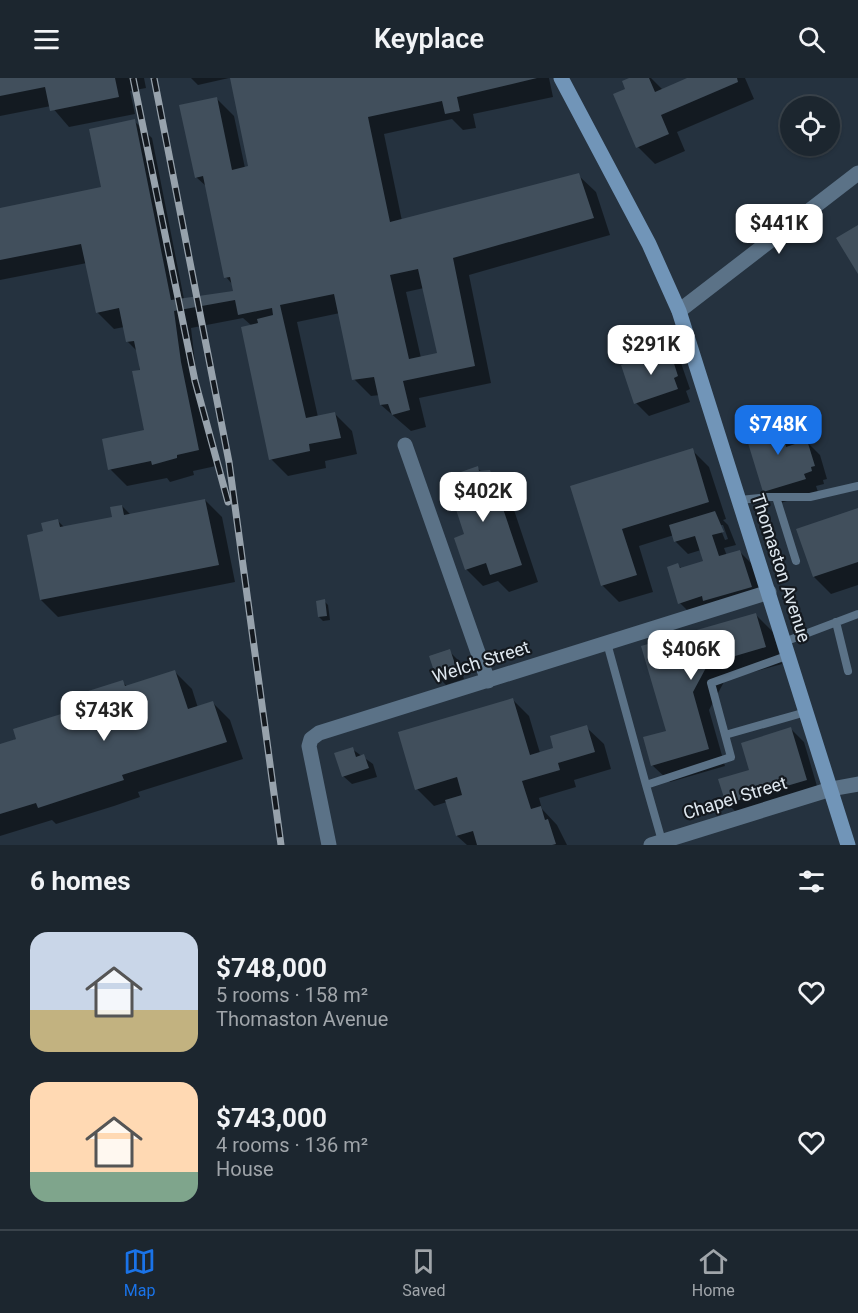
<!DOCTYPE html>
<html lang="en">
<head>
<meta charset="utf-8">
<style>
  :root { --surface:#1c262f; --page:#29323b; --text:#f1f3f6; --muted:#a0a5aa; --line:#3a434b; --accent:#1a73e8 }
  body { margin:0; font-family:Roboto,sans-serif; background:var(--page); color:var(--text); height:100vh; display:flex; flex-direction:column; font-size:22px; white-space:nowrap }
  * { box-sizing:border-box; margin:0 }
  p { font-size:20px; color:var(--muted) }
  .icon { flex:none; width:33px; height:33px; fill:none; stroke:currentColor; stroke-width:2; stroke-linecap:round; stroke-linejoin:round }
  .map { position:relative; height:767px; overflow:hidden }
  .drawer { display:flex; flex-direction:column; background:var(--surface); flex:1 }
  .drawer>* { flex:none }
  .controls { position:absolute; left:780px; top:18px; display:grid; gap:12px }
  .controls a { display:grid; place-items:center; width:60px; height:60px; border-radius:50%; background:var(--surface); box-shadow:0 2px 4px #0004,0 0 0 2px var(--line); font-size:30px }
  .price { position:absolute; translate:-50% -51px; padding:0 14px; border-radius:12px; background:#fff; color:#222; font-size:20px; line-height:39px; filter:drop-shadow(0 2px 3px #0008) }
  .price::after { content:''; position:absolute; left:50%; top:36px; width:18px; height:14px; margin-left:-9px; background:inherit; clip-path:polygon(0 0,100% 0,50% 100%) }
  .price.current { background:var(--accent); color:#fff }
  ul { padding:0; list-style:none }
  li { display:flex; align-items:center; gap:18px; height:150px; padding:0 30px }
  li span { display:grid; place-items:center; flex:none; width:168px; height:120px; border-radius:18px; color:#555 }
  li>.icon { margin-inline-start:auto }
  span .icon { width:72px; height:72px; fill:#fffc; stroke-width:1 }
  li b { font-size:26px }
  h2 { display:flex; justify-content:space-between; align-items:center; height:72px; padding:0 30px; font-size:26px }
  header { display:flex; justify-content:space-between; align-items:center; height:78px; padding:0 30px; background:var(--surface); font-size:27px; font-weight:600 }
  .tabs { display:flex; justify-content:space-around; align-items:center; height:84px; border-top:2px solid var(--line); background:var(--surface); font-size:16px; color:var(--muted) }
  .tabs a { display:grid; justify-items:center; gap:3px }
  .tabs .current { color:var(--accent) }
  .map>svg:first-child { display:block }
  .shadow { fill:#0007; fill-rule:evenodd }
  .building { fill:#414f5c; fill-rule:evenodd }
  .lines { fill:none; stroke-linecap:round; stroke-linejoin:round }
  .lane { stroke:#5b7287; stroke-width:8 }
  .street { stroke:#5b7287; stroke-width:15 }
  .secondary { stroke:#7195b8; stroke-width:15 }
  .rail-casing { stroke:#97a2ac; stroke-width:7 }
  .rail { stroke:#14191f; stroke-width:4.5; stroke-dasharray:14; stroke-linecap:butt }
  .labels { text-anchor:middle; stroke-width:4.5; stroke-linejoin:round; paint-order:stroke }
  .street-label { font-size:18px; fill:#dfe8f0; stroke:#14191f }
</style>
</head>
<body>
<header><svg class="icon" aria-label="menu" viewBox="0 0 24 24"><path d="M4 6h16M4 12h16M4 18h16"/></svg>Keyplace<svg class="icon" aria-label="search" viewBox="0 0 24 24"><circle cx="10" cy="10" r="6"/><path d="M15 15l6 6"/></svg></header>
<div class="map">
<svg width="858" height="767" viewBox="0 0 858 767">
  <rect width="100%" height="100%" fill="#25323f"/>
  <!-- shadow -->
  <path class="shadow" d="M0 0H144L146 10 130 13 135 36 69 49 51 28 0 38Z
    M191 0H229L198 7Z
    M231 0H549L553 19 473 36 476 50 463 52 452 41 384 56 402 143 578 97 596 114 610 157 469 197 491 305 419 320 426 349 411 353 381 327 380 317 371 318 354 301 340 235 297 244 318 339 335 336 352 353 357 376 325 383 326 390 288 398 271 381 252 248 243 240 191 250 197 302 216 388 193 393 194 397 170 404 167 400 127 408 110 391 146 353 138 274 127 263 124 249 114 251 97 234 87 185 0 202V132L103 110 134 43 152 60 184 221 235 214 233 207 226 199 207 109 196 99 216 20 234 38 245 90 250 89ZM424 210 439 276 421 280 406 214Z
    M633 0H651L663 12 691 0H745L754 21 677 54 685 73 655 86 638 69 627 12Z
    M668 272 681 285 690 311 686 313 690 324 649 338 636 325Z
    M780 343 793 356 795 367 807 364 820 377 827 401 823 402 824 406 816 408 818 414 777 426 764 413Z
    M692 372 709 389 726 441 723 442 728 447 736 467 724 470 727 478 740 474 753 487 764 522 693 538 680 525 678 487 682 491 704 484 701 472 688 476 675 463 674 457 639 468 653 514 619 524 602 507 572 409ZM719 447H723L728 461 725 462Z
    M477 390 482 394H490L507 411 538 504 509 514 498 503 483 508 466 491 461 401Z
    M205 422 222 439 235 504 58 539 41 522 44 454 58 443 65 450 114 440 122 428 131 437Z
    M858 432V507L831 516 814 499Z
    M324 523 328 527 330 542 323 543 319 539Z
    M756 537 773 554 782 586 725 602 709 632 725 688 670 704 652 687 667 654 643 569Z
    M449 573 458 582 464 601 446 607 437 598Z
    M175 594 192 611 198 630 213 625 230 642 243 681 138 714 140 719 114 728 56 746 52 742 0 758V668L92 628 122 604 128 609Z
    M512 621 529 638 540 675 555 671 586 649 604 666 611 691 574 702 576 709 539 720 542 731 557 747 567 767H467L457 758 447 724 434 728 417 711Z
    M791 651 804 664 819 715 740 738 727 725 751 693Z
    M352 671 373 686 377 699 352 706 343 698Z"/>
  <!-- building -->
  <path class="building" d="M0 0H115L119 19 50 33 45 9 0 18Z
    M230 0H537L457 19 460 33 445 36 442 23 368 39 390 144 579 95 594 140 453 180 475 288 403 303 410 332 392 337 388 326 380 327 374 299 352 302 334 216 280 227 306 340 335 334 341 360 309 366 310 373 269 382 241 249 258 245 257 241 273 237 272 230 238 237 235 222 174 233 181 284 199 372 177 377V380L152 387 151 383 108 392 102 361 144 352 132 293 140 292 134 263 126 264 119 230 96 235 81 166 0 182V130L101 109 89 51 135 41 171 222 233 213 230 199 224 200 203 98 195 100 179 27 217 19 232 92 248 88ZM418 191 437 275 409 281 390 197Z
    M629 0H649L655 14 687 0H737L738 4 661 37 669 56 636 70 613 16 625 11 622 3Z
    M858 147V196L836 160Z
    M669 270 678 298 674 300 678 311 634 326 621 287Z
    M781 341 786 369 807 362 815 388 811 389 812 393 804 396 806 401 763 414 744 352Z
    M693 370 709 424 622 451 637 497 601 508 570 408Z
    M478 388 479 393 490 392 522 487 490 497 486 485 465 492 454 460 464 456 447 404 459 400 458 395Z
    M205 421 219 487 40 522 27 457 43 453 41 445 58 441 60 449 112 439 110 429 122 427 124 437Z
    M858 430V484L813 499 796 451Z
    M715 433 724 454 712 457 719 478 740 472 752 509 703 523 702 518 678 526 667 489 678 485 680 490 703 483 695 458 674 464 669 447Z
    M325 521 327 538 318 539 316 523Z
    M756 535 766 569 708 586 693 614 709 671 651 688 643 659 666 653 641 568Z
    M450 571 457 592 436 599 429 578Z
    M175 592 188 631 213 623 227 664 122 697 124 702 96 711 38 730 36 725 0 736V666L16 661 13 651 90 627 85 614 123 602 125 608Z
    M513 620 530 677 553 670 550 658 587 647 595 674 558 685 560 692 522 703 531 731 541 728 545 742 548 741 556 766 552 767H477L473 753 456 758 445 722 462 717 457 699 415 712 398 654Z
    M791 649 807 702 726 726 718 701 749 692 741 665Z
    M353 669 356 679 364 676 369 690 342 699 334 675Z"/>
  <g class="lines">
    <!-- lane -->
    <path class="lane" d="M776 419 796 483
      M740 422 768 419H810L858 408
      M836 544 848 593
      M784 564 858 536
      M607 565 646 707
      M725 657 806 634
      M662 763 646 707 731 679 711 605 789 577"/>
    <!-- street -->
    <path class="street" d="M679 233 858 95
      M405 367 488 603
      M329 767 309 668 311 661 319 655 769 514
      M651 767 831 711 858 706"/>
    <!-- secondary -->
    <path class="secondary" d="M561 0 649 166 679 233 848 767"/>
    <defs>
      <path id="rail" d="M133 0 195 303 228 424
        M154 0 229 384 281 767"/>
    </defs>
    <!-- rail casing -->
    <use href="#rail" class="rail-casing"/>
    <!-- rail -->
    <use href="#rail" class="rail"/>
  </g>
  <g class="labels">
    <!-- street labels -->
    <g class="street-label">
      <text transform="translate(781 490) rotate(72)" y="6">Thomaston Avenue</text>
      <text transform="translate(481 584) rotate(-18)" y="6">Welch Street</text>
      <text transform="translate(735 720) rotate(-17)" y="6">Chapel Street</text>
    </g>
  </g>
</svg>
<div class="controls">
<a><svg class="icon" aria-label="locate" viewBox="0 0 24 24"><circle cx="12" cy="12" r="6"/><path d="M12 2v4M12 18v4M2 12h4M18 12h4"/></svg></a>
</div>
<b class="price" style="left:779px;top:177px">$441K</b>
<b class="price" style="left:651px;top:298px">$291K</b>
<b class="price current" style="left:778px;top:378px">$748K</b>
<b class="price" style="left:483px;top:445px">$402K</b>
<b class="price" style="left:691px;top:603px">$406K</b>
<b class="price" style="left:104px;top:664px">$743K</b>
</div>
<section class="drawer">
<h2>6 homes<svg class="icon" aria-label="filters" viewBox="0 0 24 24"><path d="M4 7h16M4 17h16"/><circle cx="9" cy="7" r="2"/><circle cx="15" cy="17" r="2"/></svg></h2>
<ul>
<li><span style="background:linear-gradient(#c9d6e8 65%,#c2b280 0)"><svg class="icon" aria-label="home" viewBox="0 0 24 24"><path d="M3 11l9-7 9 7M6 9v11h12V9"/></svg></span><div><b>$748,000</b><p>5 rooms · 158 m²</p><p>Thomaston Avenue</p></div><svg class="icon" aria-label="heart" viewBox="0 0 24 24"><path d="M12 20l-8-8c-3-5 5-10 8-4 3-6 11-1 8 4z"/></svg></li>
<li><span style="background:linear-gradient(#ffd9b3 75%,#7fa58c 0)"><svg class="icon" aria-label="home" viewBox="0 0 24 24"><path d="M3 11l9-7 9 7M6 9v11h12V9"/></svg></span><div><b>$743,000</b><p>4 rooms · 136 m²</p><p>House</p></div><svg class="icon" aria-label="heart" viewBox="0 0 24 24"><path d="M12 20l-8-8c-3-5 5-10 8-4 3-6 11-1 8 4z"/></svg></li>
</ul>
</section>
<nav class="tabs">
<a class="current"><svg class="icon" aria-label="map" viewBox="0 0 24 24"><path d="M3 6l6-2 6 2 6-2v14l-6 2-6-2-6 2zM9 4v14M15 6v14"/></svg>Map</a>
<a><svg class="icon" aria-label="saved" viewBox="0 0 24 24"><path d="M7 4h10v16l-5-4-5 4z"/></svg>Saved</a>
<a><svg class="icon" aria-label="home" viewBox="0 0 24 24"><path d="M3 11l9-7 9 7M6 9v11h12V9"/></svg>Home</a>
</nav>
</body>
</html>
